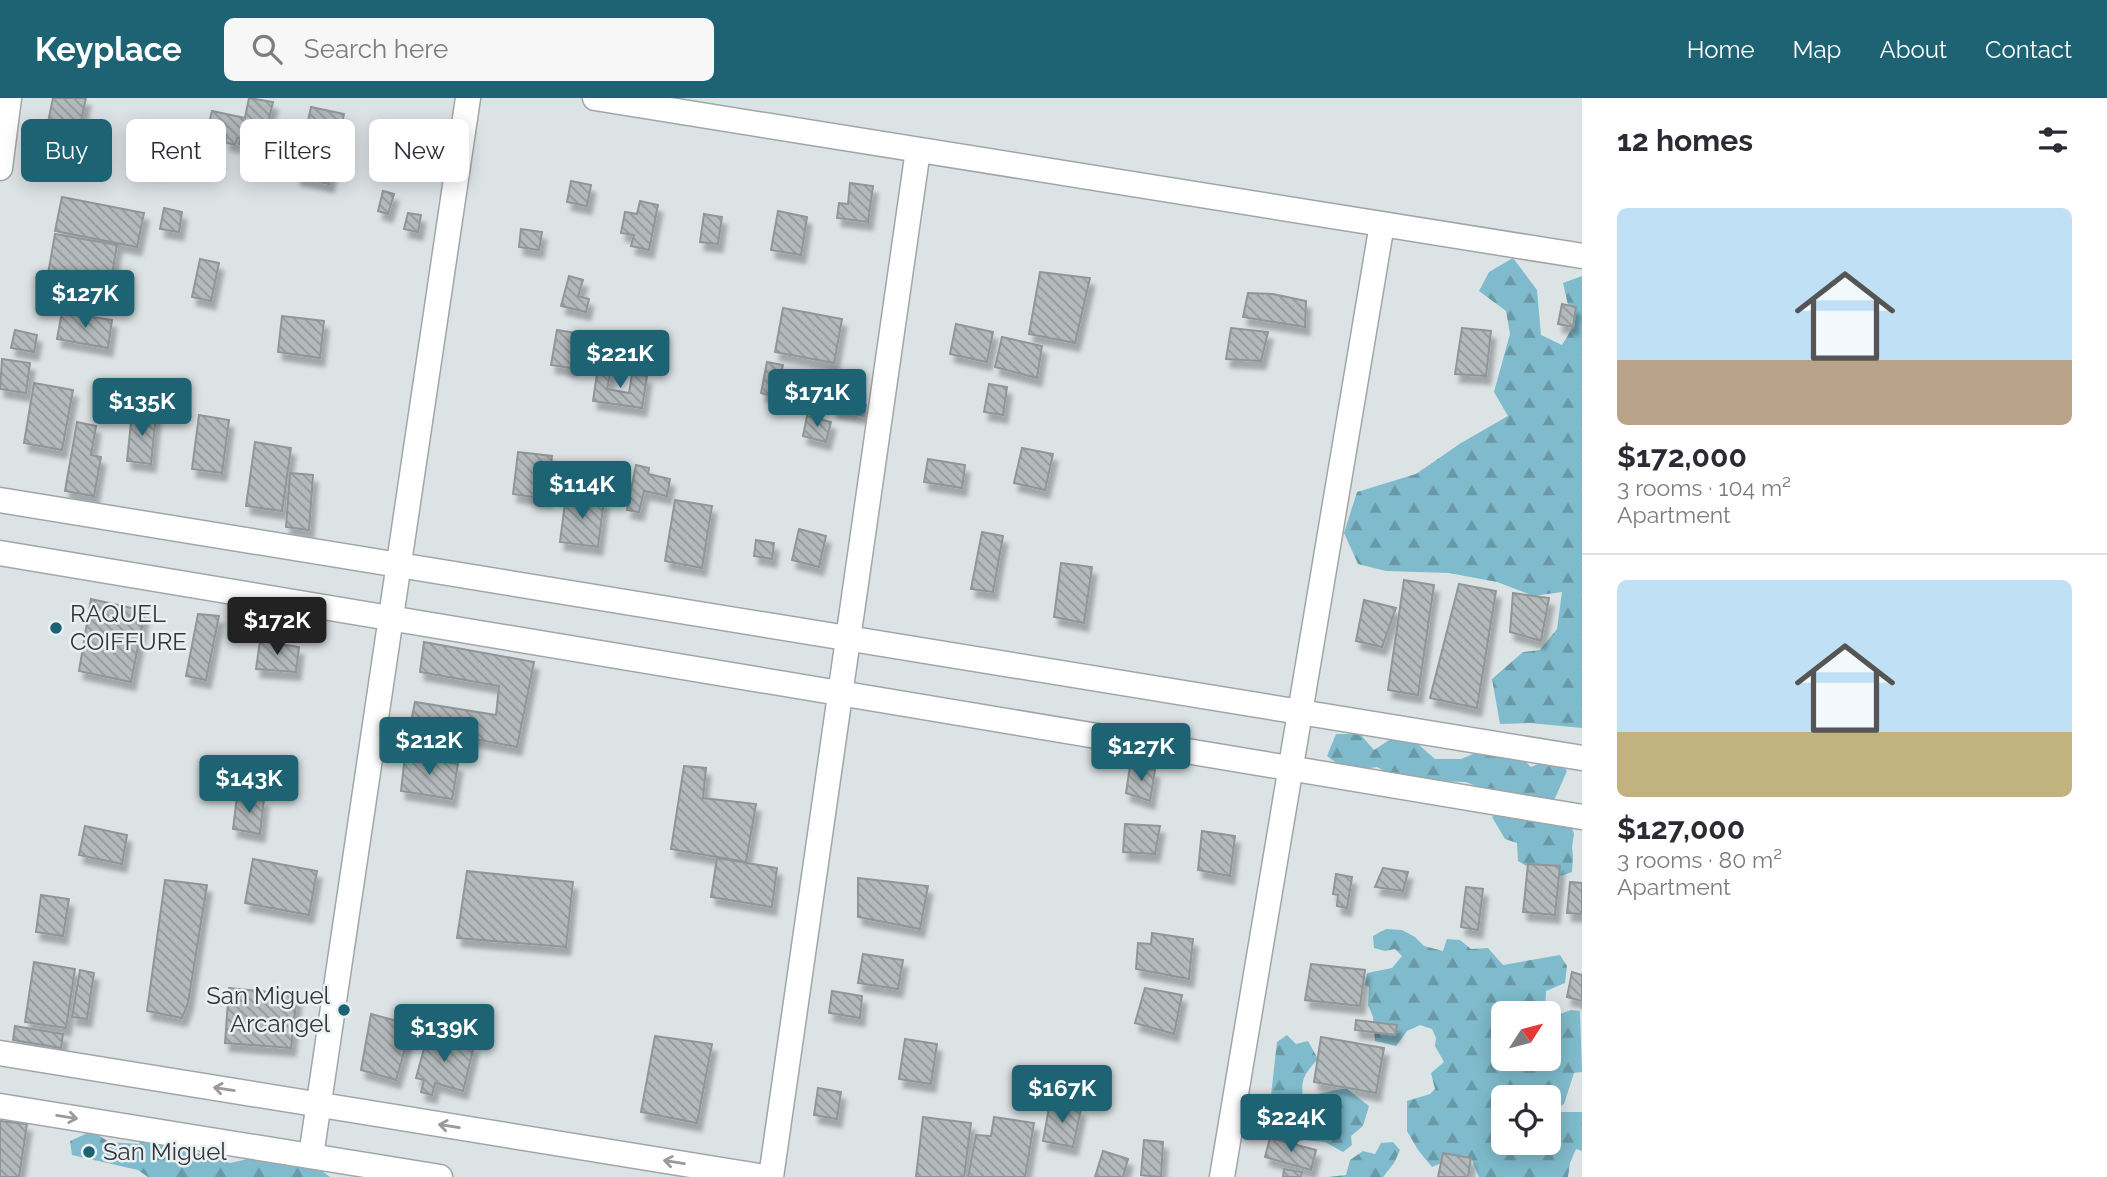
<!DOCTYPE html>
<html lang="en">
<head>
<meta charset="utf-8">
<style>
  :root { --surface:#fff; --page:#f7f7f7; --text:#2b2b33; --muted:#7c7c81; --line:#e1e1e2; --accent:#1d6374 }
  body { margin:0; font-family:Raleway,sans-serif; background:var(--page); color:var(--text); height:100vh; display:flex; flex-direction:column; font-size:26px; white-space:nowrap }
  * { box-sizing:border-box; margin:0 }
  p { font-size:23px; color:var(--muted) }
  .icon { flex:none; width:38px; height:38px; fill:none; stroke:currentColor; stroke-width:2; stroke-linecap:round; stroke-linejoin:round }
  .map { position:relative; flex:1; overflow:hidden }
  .details { display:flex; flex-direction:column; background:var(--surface); width:525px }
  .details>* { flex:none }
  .hud { position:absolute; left:21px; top:21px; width:665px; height:63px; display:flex; gap:14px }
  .needle { width:46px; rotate:54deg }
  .buttons { position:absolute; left:1491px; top:903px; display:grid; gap:14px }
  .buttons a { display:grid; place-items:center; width:70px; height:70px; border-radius:10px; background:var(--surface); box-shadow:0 4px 18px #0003; font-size:35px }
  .price { position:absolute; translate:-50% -60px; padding:0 16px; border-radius:7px; background:var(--accent); color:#fff; font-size:23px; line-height:46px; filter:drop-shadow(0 2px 4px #0008) }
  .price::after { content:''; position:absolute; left:50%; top:42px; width:21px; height:16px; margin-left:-10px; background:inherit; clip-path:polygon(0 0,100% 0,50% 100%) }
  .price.active { background:#222; color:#fff }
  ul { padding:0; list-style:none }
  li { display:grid; align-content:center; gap:14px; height:371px; padding:0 35px }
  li+li { border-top:2px solid var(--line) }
  li span { display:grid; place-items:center; height:217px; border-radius:10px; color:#555 }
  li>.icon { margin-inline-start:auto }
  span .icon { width:126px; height:126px; fill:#fffc; stroke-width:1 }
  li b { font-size:30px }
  h2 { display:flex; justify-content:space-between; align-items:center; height:84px; padding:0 35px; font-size:30px }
  .tag { padding:0 24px; border-radius:10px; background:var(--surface); box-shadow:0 4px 18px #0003; font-size:24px; line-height:63px }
  .tag.active { background:var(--accent); color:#fff }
  header { display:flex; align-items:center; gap:42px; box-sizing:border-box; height:98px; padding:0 35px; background:var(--accent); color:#fff }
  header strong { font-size:33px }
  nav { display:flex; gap:38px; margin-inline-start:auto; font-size:24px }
  .search { width:490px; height:63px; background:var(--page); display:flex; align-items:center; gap:18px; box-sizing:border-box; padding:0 24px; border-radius:10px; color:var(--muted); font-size:26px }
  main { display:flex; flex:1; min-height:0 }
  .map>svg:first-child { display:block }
  .forest { fill:url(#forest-firs); fill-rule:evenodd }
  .building { fill:url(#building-back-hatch); stroke:#909698; stroke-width:2; filter:url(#shadow) }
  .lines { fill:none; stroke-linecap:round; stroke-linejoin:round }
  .street-casing { stroke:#a0a6a8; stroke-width:27 }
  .street { stroke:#fff; stroke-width:24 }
  .oneway { stroke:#9a9a9b }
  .poi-dot { fill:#1d6374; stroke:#e9f0f2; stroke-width:2.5 }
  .labels { text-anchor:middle; stroke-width:5; stroke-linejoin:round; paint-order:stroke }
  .poi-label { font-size:24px; fill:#343637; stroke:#e9f0f2; text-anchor:start }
</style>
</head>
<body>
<header>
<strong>Keyplace</strong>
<div class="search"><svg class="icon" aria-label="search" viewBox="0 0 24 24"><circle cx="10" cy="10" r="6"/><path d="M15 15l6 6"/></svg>Search here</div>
<nav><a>Home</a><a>Map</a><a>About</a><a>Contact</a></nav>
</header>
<main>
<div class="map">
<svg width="1582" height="1079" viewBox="0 0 1582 1079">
  <defs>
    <pattern id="forest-firs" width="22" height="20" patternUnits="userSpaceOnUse" patternTransform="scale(1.75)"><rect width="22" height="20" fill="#7fbbcc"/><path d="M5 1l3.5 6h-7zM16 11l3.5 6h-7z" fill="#6999a6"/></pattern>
    <pattern id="building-back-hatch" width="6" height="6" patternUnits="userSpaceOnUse" patternTransform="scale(1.75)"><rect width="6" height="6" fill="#b3babc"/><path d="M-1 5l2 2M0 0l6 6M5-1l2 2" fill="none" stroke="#92989a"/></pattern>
    <filter id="shadow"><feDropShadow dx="4.5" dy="8" stdDeviation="2" flood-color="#0004"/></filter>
  </defs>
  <rect width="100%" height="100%" fill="#dce3e5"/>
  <!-- forest -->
  <path class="forest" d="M1513 160 1537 192 1541 237 1562 247 1573 229 1563 185 1582 178V630L1530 625 1500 626 1492 581 1523 554 1540 552 1557 531 1562 494 1534 498 1497 484 1449 475 1386 473 1358 466 1344 435 1357 394 1416 376 1461 345 1508 318 1494 294 1510 236 1506 213 1479 193 1489 174Z
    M1403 633 1435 661H1461L1490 649 1515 653 1531 669 1554 659 1567 673 1552 707 1503 699 1466 684 1401 682 1377 669 1347 673 1327 658 1336 636H1360L1374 652Z
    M1505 710 1568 718 1574 736 1572 749 1573 758 1572 774C1550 784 1537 774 1518 763L1517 745 1505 741 1492 719Z
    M1386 831 1402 832 1415 839 1424 848 1443 853 1447 841 1460 842 1471 851 1488 850 1503 867 1560 857 1567 868 1565 885 1546 893 1545 909 1560 916 1571 912 1580 913 1582 974 1574 975 1564 1006 1551 1014H1582V1053L1576 1051 1570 1065 1568 1079H1479L1471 1060 1458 1058 1432 1069 1418 1052 1407 1033V1003L1430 996 1435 991 1431 975 1444 964 1435 948 1436 940 1432 931 1420 927 1407 933 1396 948 1375 943 1373 919 1368 907 1369 889 1365 887 1367 875 1392 870 1402 858 1395 851 1385 853 1374 850 1373 838ZM1503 915H1549V961H1503ZM1503 999H1549V1045H1503Z
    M1287 937 1296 946 1308 943 1318 961C1306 974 1300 981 1303 999L1346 990 1369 1008 1363 1028 1351 1038 1352 1047 1343 1054 1325 1044 1303 1042 1287 1045 1262 1036 1258 1021 1270 1006 1277 944Z
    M152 1020 182 1028 197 1055 230 1065 257 1059 310 1064 330 1079H148L138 1072 72 1057 70 1043 92 1033 109 1044 139 1046Z
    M1393 1044 1400 1052 1394 1065 1383 1079H1328L1346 1077 1350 1062 1363 1053 1375 1056 1381 1045Z"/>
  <!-- building -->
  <path class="building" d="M53 0H86L76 46 45 39Z
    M249 0 273 4 262 51 239 46 240 40H237L235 47 225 44 227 37 207 33 212 13 245 20Z
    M311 9 344 16 329 86 296 79Z
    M146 61 159 63 158 73 145 71Z
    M571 83 591 87 587 108 567 104Z
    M850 85 873 88 868 124 837 120 839 105 848 106Z
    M383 93 394 96 388 116 378 113Z
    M62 99 144 115 137 149 55 133Z
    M640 103 658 107 649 152 631 148 634 137 621 135 625 114 637 116Z
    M164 110 182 114 179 134 160 131Z
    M778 113 807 119 801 157 771 152Z
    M408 115 421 117 418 134 404 131Z
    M704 116 722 119 718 146 700 144Z
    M521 131 542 134 539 152 519 149Z
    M55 136 117 147 108 199 46 187Z
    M200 161 219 165 211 203 192 199Z
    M1040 174 1090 180 1075 245 1029 236Z
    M569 178 583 182 578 198 589 201 586 214 561 208Z
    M1248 195 1273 196 1306 203 1305 229 1243 219Z
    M1562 206 1576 209 1573 229 1558 226Z
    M783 210 842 221 834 265 775 254Z
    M62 214 112 222 108 250 57 241Z
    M282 218 324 223 320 260 278 254Z
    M956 226 993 234 987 264 950 256Z
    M1231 230 1268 234 1261 263 1226 261Z
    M1462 230 1491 233 1486 278 1455 276Z
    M15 232 37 237 34 254 11 250Z
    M557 232 577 235 571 270 551 267Z
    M1002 239 1042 248 1037 280 995 269Z
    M2 261 30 265 26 295 0 291Z
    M767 264 783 267 776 299 761 295Z
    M598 269 611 271 607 291 629 295 632 276 647 278 642 310 593 303Z
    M34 285 73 292 62 352 24 345Z
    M837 286 860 290 857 305 866 307 864 318 832 312Z
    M989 286 1007 289 1003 317 984 314Z
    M132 315 156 317 151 366 127 363Z
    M199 317 229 322 222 375 192 371Z
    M807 318 831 324 826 344 803 338Z
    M77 324 96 328 91 357 101 359 94 398 65 393Z
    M255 344 291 350 282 413 246 408Z
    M1022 350 1053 356 1045 392 1014 385Z
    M518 354 552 358 547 401 513 396Z
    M928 361 965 367 962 390 924 384Z
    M636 367 649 370 648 376 670 381 667 398 644 393 639 414 627 412Z
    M290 375 313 377 309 432 286 429Z
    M566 397 604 402 598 449 560 444Z
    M675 402 712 408 702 470 665 463Z
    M799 431 826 438 819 469 792 462Z
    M982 434 1003 438 993 494 971 491Z
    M756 442 774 445 772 461 754 458Z
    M1061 465 1092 469 1084 525 1054 519Z
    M1404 482 1434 487 1418 597 1388 592Z
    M1459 486 1496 493 1477 610 1430 600Z
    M1513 495 1549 500 1541 543 1510 534Z
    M91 501 145 513 131 584 79 573Z
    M1364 502 1396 510 1382 549 1356 543Z
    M198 516 219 518 206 582 186 578Z
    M260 543 299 549 296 574 256 571Z
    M424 544 534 564 517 649 410 629 415 604 496 617 499 588 420 574Z
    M405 657 458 666 452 701 401 693Z
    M684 668 706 670 703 700 756 706 746 764 671 751Z
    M1130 668 1155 672 1150 703 1126 695Z
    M237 698 264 701 260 736 233 731Z
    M1125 726 1160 728 1155 756 1123 754Z
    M85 728 127 737 122 766 79 757Z
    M1202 733 1235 738 1230 778 1198 772Z
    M717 760 777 770 772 809 711 799Z
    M253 761 317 773 309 817 245 805Z
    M1528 766 1560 768 1555 817 1523 814Z
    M1383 770 1408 774 1403 793 1375 789Z
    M467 773 573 784 566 849 457 840Z
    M1336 776 1352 779 1347 810 1337 808 1338 797 1333 796Z
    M858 780 928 788 920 831 858 819Z
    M165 782 207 787 188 905 182 920 147 913Z
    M1570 784 1582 785V816L1567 815Z
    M1466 789 1483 791 1478 832 1461 829Z
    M41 797 69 801 63 838 36 834Z
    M1152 835 1193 841 1189 881 1136 871 1138 845 1151 846Z
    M863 856 903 862 898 891 858 885Z
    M34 864 75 871 66 930 25 924Z
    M1311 866 1365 872 1360 908 1305 902Z
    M80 872 94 875 87 921 72 919Z
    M1572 874 1582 877V903L1567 899Z
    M229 890 297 897 291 950 225 945Z
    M1145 890 1182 897 1174 936 1135 925Z
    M832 893 862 898 860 920 829 915Z
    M371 916 412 927 396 982 361 972Z
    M1356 922 1397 927 1395 937 1355 932Z
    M15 928 63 936 61 950 13 942Z
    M428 936 474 948 463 993 435 985 432 997 421 994 424 982 416 980Z
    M655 938 712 946 697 1025 641 1014Z
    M1321 939 1384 950 1376 995 1314 984Z
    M905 941 937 946 931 986 899 981Z
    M818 990 841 994 837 1021 814 1017Z
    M1050 1004 1081 1011 1073 1049 1043 1043Z
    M923 1019 971 1025 964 1079H916Z
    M994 1019 1034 1025 1025 1079H968L976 1037 991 1038Z
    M0 1023 27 1026 19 1079H0Z
    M1270 1040 1316 1052 1311 1072 1265 1059Z
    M1144 1042 1163 1044 1161 1079 1141 1077Z
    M1103 1053 1128 1061 1123 1079H1095Z
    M1443 1055 1471 1060 1468 1079H1438Z
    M1284 1071 1302 1074 1301 1079H1283Z"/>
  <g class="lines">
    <defs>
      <path id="street" d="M595 0 1582 158
        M0 70 9 0
        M0 402 1582 660
        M0 455 1582 719
        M0 955 765 1079
        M0 1008 440 1079
        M311 1058 468 0
        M771 1079 918 52
        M1222 1079 1382 126"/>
    </defs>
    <!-- street casing -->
    <use href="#street" class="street-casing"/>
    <!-- street -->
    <use href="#street" class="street"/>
  </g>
  <!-- one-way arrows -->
  <defs><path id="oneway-shaft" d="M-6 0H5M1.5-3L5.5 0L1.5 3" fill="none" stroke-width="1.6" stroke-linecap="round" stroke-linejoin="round" transform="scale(1.75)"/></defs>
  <g class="oneway">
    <use href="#oneway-shaft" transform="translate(224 991) rotate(-171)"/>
    <use href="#oneway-shaft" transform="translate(67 1019) rotate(9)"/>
    <use href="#oneway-shaft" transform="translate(449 1028) rotate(-171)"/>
    <use href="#oneway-shaft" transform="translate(674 1064) rotate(-171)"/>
  </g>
  <!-- markers -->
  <g class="poi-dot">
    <circle cx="56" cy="530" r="7"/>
    <circle cx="344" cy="912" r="7"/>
    <circle cx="89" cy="1054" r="7"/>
  </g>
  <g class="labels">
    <!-- poi labels -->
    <g class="poi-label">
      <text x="70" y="524">RAQUEL<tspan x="70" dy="28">COIFFURE</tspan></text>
      <text x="330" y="906" text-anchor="end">San Miguel<tspan x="330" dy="28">Arcangel</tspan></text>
      <text x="103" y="1062">San Miguel</text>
    </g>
  </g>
</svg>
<div class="buttons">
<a><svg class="needle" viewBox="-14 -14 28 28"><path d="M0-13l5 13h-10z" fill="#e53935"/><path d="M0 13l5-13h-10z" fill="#7c7c81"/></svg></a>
<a><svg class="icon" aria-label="locate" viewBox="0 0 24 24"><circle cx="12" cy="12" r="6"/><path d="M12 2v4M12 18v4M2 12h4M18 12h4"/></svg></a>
</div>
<b class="price" style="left:85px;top:232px">$127K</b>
<b class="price" style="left:620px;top:292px">$221K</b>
<b class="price" style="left:817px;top:331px">$171K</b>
<b class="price" style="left:142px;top:340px">$135K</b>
<b class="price" style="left:582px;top:423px">$114K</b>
<b class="price active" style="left:277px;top:559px">$172K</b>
<b class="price" style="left:429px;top:679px">$212K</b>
<b class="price" style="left:1141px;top:685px">$127K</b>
<b class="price" style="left:249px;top:717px">$143K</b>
<b class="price" style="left:444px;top:966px">$139K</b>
<b class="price" style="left:1062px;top:1027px">$167K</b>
<b class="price" style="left:1291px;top:1056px">$224K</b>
<div class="hud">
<a class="tag active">Buy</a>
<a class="tag">Rent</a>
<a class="tag">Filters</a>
<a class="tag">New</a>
</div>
</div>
<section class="details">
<h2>12 homes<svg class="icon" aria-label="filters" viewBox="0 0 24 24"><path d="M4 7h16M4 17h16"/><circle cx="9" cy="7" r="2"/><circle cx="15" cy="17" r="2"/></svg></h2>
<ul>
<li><span style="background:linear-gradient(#bfe0f5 70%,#b9a48a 0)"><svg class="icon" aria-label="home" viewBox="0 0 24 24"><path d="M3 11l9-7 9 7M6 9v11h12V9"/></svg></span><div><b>$172,000</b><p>3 rooms · 104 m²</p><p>Apartment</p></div></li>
<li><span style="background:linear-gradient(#bfe0f5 70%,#c2b280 0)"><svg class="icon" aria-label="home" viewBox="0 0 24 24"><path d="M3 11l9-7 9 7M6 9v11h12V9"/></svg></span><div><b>$127,000</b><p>3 rooms · 80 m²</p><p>Apartment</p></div></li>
</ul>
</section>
</main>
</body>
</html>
